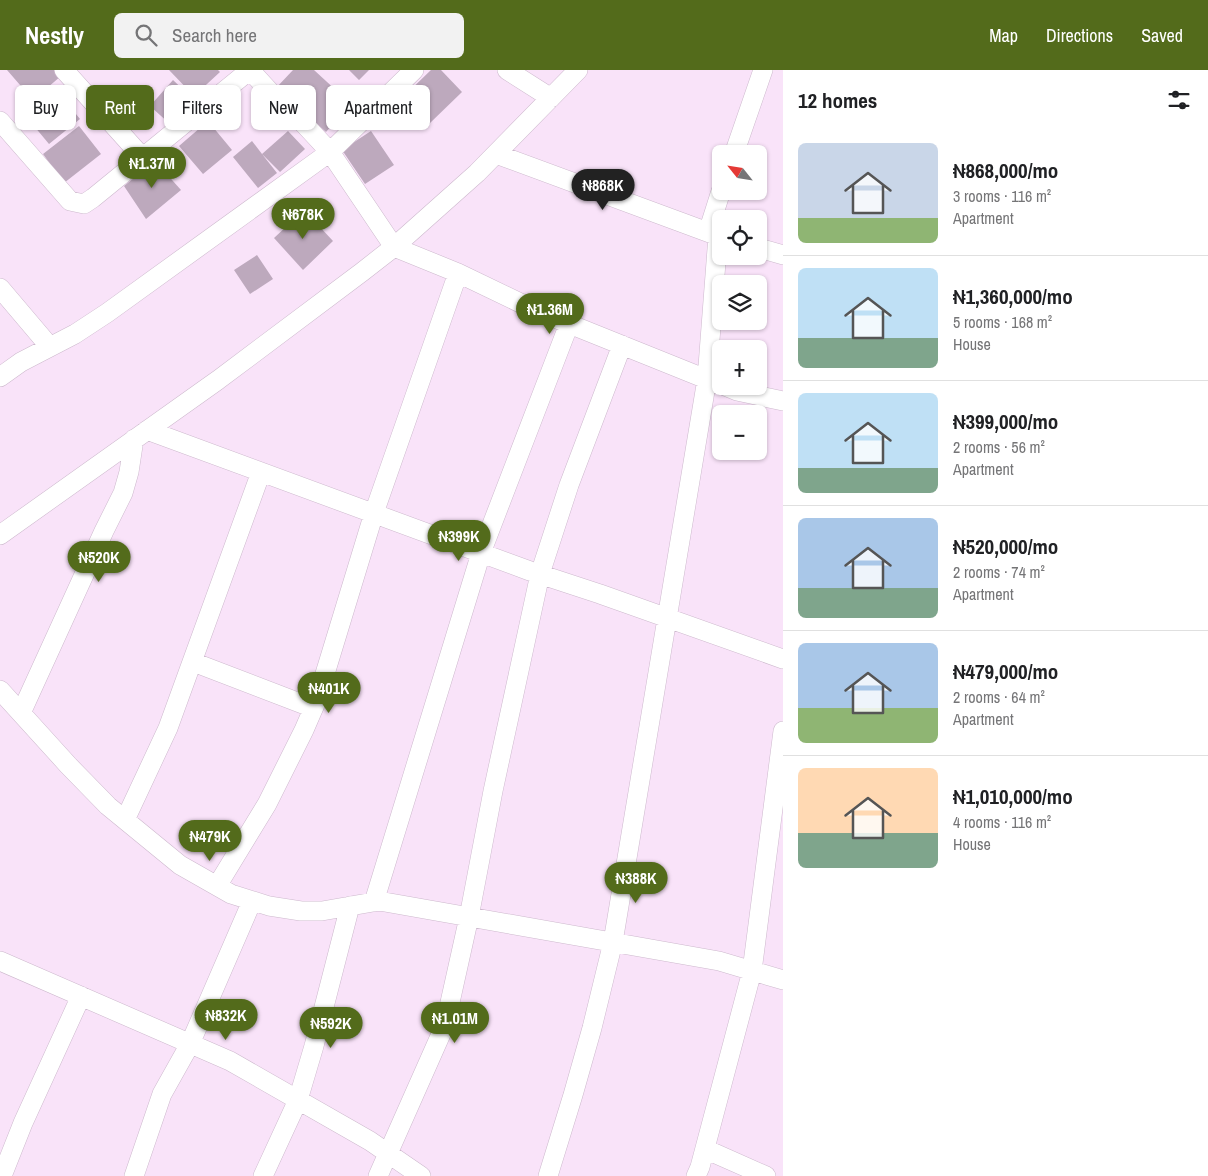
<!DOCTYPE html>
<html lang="en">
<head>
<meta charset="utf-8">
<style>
  :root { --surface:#fff; --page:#f2f2f2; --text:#202124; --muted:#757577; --line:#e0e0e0; --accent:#536b1b }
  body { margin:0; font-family:"Archivo Narrow",sans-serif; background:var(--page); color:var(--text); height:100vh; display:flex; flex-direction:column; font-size:19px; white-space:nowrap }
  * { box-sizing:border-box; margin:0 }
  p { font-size:16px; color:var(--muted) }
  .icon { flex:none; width:28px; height:28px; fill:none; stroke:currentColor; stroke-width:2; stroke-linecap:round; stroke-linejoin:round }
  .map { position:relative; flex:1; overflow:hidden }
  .details { display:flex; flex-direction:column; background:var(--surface); width:425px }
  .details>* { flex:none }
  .top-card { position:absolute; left:15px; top:15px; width:475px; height:45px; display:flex; gap:10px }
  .needle { width:32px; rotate:300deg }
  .tools { position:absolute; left:712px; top:75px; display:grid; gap:10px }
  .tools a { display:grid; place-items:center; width:55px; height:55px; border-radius:8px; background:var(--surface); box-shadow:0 1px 4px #0004; font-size:25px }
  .price { position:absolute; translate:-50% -42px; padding:0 11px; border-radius:18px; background:var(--accent); color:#fff; font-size:16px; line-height:32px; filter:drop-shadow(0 1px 2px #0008) }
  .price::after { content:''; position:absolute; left:50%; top:30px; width:15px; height:11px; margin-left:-8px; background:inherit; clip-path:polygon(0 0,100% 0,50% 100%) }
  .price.on { background:#222; color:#fff }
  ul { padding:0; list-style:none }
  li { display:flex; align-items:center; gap:15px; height:125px; padding:0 15px }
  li+li { border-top:1px solid var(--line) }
  li span { display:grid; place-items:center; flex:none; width:140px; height:100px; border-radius:8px; color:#555 }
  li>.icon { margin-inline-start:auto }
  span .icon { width:60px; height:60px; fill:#fffc; stroke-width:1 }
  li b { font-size:21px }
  h2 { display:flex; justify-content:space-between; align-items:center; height:60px; padding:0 15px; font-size:21px }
  .tag { padding:0 18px; border-radius:8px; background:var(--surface); box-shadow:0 1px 4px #0004; font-size:18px; line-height:45px }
  .tag.on { background:var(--accent); color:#fff }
  header { display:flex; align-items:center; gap:30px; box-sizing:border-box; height:70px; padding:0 25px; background:var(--accent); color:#fff }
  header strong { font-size:24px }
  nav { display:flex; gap:28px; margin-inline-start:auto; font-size:18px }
  .search { width:350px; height:45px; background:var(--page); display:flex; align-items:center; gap:12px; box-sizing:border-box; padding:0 18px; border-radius:8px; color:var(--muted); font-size:19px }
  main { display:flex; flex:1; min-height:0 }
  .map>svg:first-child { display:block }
  .building { fill:#bda9bd }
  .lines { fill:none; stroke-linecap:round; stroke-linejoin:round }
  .street-casing { stroke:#cdb9cd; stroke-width:20 }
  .street { stroke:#fff; stroke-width:19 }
</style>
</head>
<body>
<header>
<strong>Nestly</strong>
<div class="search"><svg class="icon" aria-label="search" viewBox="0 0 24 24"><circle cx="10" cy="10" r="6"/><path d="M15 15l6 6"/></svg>Search here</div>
<nav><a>Map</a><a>Directions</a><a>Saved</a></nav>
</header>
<main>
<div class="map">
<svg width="783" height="1106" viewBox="0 0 783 1106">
  <rect width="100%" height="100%" fill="#f9e3f9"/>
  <!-- building -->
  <path class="building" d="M7 0H56L61 6 33 30Z
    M169 0H218L220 2 194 26Z
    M293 0H314L351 34 326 62 276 18Z
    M349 0H369L359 10Z
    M431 0H441L462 22 429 54 402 28Z
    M173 10 194 30 171 55 150 36Z
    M55 18 80 49 49 74 24 44Z
    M208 51 232 80 203 104 179 76Z
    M79 56 101 84 64 113 43 84Z
    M288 61 305 79 280 102 262 84 277 103 258 118 233 87 252 71 262 84Z
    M371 61 394 95 365 114 342 80Z
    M155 91 181 120 146 149 124 116Z
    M304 140 333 171 303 200 274 168Z
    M257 185 273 209 250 224 234 200Z"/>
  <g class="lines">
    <defs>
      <path id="street" d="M64 0 143 88
        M250 0 271 23 305 55 330 82 394 177 458 203 537 241 721 315
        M507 0 551 28
        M0 51 70 131 84 134 93 128 250 0
        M496 84 721 167
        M734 84 763 0
        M708 162 721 121
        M759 178 783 185
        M0 218 50 277
        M0 307 21 292 75 264 107 243 330 82 414 0
        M725 316 737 321 783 331
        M147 360 530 501 600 524 783 589
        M0 465 218 310 362 202 394 177 477 103 578 0
        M193 592 313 638
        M0 620 68 695 108 736 180 795 231 824 269 836 301 841H322L379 831 719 891 783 910
        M21 643 104 461 123 423 129 402 134 369
        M125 750 168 658 261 402
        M217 816 267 734 304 660 317 630 374 443 458 203
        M374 832 481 483 569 254
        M0 891 230 991 370 1071 421 1106
        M705 1079 766 1106
        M2 1106 23 1053 81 926
        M134 1106 162 1024 190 974 252 831
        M263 1106 298 1030 314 976 350 836
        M378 1106 445 955 469 847 493 721 540 504 569 415 622 275
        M548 1106 573 1025 592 958 613 872 707 309 718 166
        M696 1106 700 1097 752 901 783 661"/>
    </defs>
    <!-- street casing -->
    <use href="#street" class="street-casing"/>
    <!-- street -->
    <use href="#street" class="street"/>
  </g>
</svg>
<div class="tools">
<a><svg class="needle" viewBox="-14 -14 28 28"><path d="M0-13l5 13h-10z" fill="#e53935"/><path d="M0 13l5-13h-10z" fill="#757577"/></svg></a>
<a><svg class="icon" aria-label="locate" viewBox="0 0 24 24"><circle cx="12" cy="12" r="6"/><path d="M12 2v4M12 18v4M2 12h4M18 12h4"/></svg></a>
<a><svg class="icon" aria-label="layers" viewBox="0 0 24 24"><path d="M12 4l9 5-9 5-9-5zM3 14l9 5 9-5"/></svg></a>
<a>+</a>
<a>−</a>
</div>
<b class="price" style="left:152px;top:119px">₦1.37M</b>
<b class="price on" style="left:603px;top:141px">₦868K</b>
<b class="price" style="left:303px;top:170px">₦678K</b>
<b class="price" style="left:550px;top:265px">₦1.36M</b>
<b class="price" style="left:459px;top:492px">₦399K</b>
<b class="price" style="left:99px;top:513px">₦520K</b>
<b class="price" style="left:329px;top:644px">₦401K</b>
<b class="price" style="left:210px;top:792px">₦479K</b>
<b class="price" style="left:636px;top:834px">₦388K</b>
<b class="price" style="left:226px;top:971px">₦832K</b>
<b class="price" style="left:455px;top:974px">₦1.01M</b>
<b class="price" style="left:331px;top:979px">₦592K</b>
<div class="top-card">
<a class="tag">Buy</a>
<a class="tag on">Rent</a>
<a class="tag">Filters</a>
<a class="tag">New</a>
<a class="tag">Apartment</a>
</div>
</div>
<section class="details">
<h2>12 homes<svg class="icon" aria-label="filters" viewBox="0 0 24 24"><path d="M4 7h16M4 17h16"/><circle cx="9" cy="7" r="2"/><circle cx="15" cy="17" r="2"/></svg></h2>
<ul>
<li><span style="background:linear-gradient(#c9d6e8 75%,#8fb573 0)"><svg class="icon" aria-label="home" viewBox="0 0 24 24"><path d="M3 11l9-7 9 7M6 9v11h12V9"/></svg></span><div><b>₦868,000/mo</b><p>3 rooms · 116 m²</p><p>Apartment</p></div></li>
<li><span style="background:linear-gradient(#bfe0f5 70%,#7fa58c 0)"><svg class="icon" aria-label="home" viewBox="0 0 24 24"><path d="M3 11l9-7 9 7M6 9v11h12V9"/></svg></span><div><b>₦1,360,000/mo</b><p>5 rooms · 168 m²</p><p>House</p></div></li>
<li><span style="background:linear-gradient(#bfe0f5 75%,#7fa58c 0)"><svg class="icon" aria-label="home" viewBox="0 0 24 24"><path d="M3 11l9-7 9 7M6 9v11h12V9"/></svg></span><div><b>₦399,000/mo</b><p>2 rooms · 56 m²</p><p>Apartment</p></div></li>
<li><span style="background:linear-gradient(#a9c7e8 70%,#7fa58c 0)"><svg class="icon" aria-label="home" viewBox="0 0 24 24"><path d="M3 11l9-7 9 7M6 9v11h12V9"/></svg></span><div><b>₦520,000/mo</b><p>2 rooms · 74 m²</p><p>Apartment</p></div></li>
<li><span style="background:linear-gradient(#a9c7e8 65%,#8fb573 0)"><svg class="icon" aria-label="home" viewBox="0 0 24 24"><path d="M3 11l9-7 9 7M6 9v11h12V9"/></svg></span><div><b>₦479,000/mo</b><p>2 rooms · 64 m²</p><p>Apartment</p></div></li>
<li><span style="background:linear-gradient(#ffd9b3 65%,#7fa58c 0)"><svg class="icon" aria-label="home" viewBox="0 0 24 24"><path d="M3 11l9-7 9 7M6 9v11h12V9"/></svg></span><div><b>₦1,010,000/mo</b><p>4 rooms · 116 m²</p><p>House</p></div></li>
</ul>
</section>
</main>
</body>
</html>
